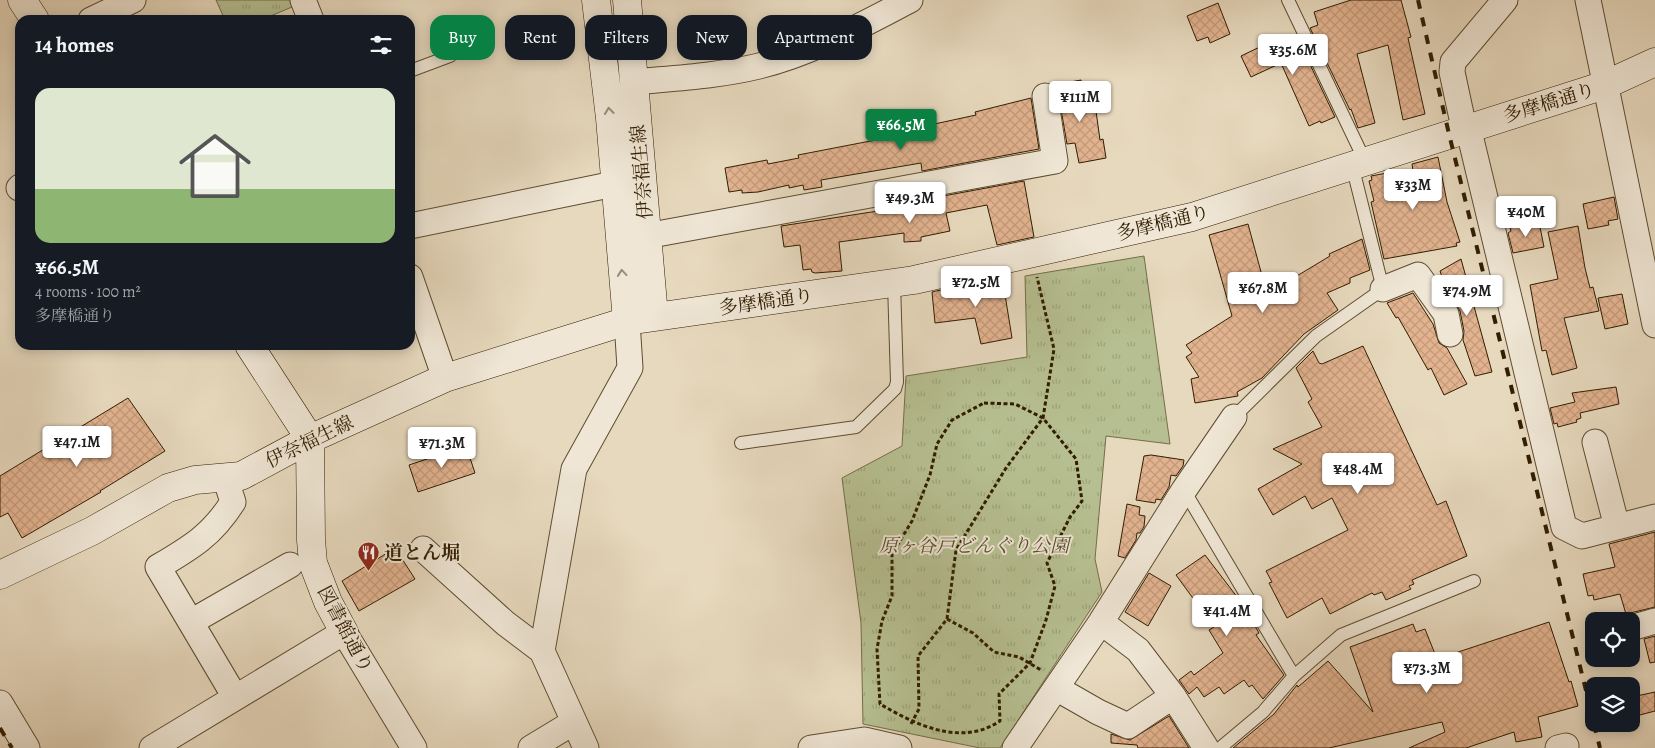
<!DOCTYPE html>
<html lang="en">
<head>
<meta charset="utf-8">
<style>
  :root { --surface:#171b24; --page:#20242c; --text:#f1f3f6; --muted:#9ea1a6; --accent:#0b8043 }
  body { margin:0; font-family:Alegreya,"Noto Serif JP",serif; background:var(--page); color:var(--text); height:100vh; display:flex; flex-direction:column; font-size:19px; white-space:nowrap }
  * { box-sizing:border-box; margin:0 }
  p { font-size:16px; color:var(--muted) }
  .icon { flex:none; width:28px; height:28px; fill:none; stroke:currentColor; stroke-width:2; stroke-linecap:round; stroke-linejoin:round }
  .map { position:relative; flex:1; overflow:hidden }
  .panel { position:absolute; left:15px; top:15px; width:400px; height:335px; display:flex; flex-direction:column; background:var(--surface); border-radius:15px; box-shadow:0 2px 12px #0003 }
  .panel>* { flex:none }
  .top-card { position:absolute; left:430px; top:15px; width:475px; height:45px; display:flex; gap:10px }
  .fabs { position:absolute; left:1585px; top:612px; display:grid; gap:10px }
  .fabs a { display:grid; place-items:center; width:55px; height:55px; border-radius:10px; background:var(--surface); box-shadow:0 2px 12px #0003; font-size:25px }
  .price { position:absolute; translate:-50% -42px; padding:0 11px; border-radius:5px; background:#fff; color:#222; font-size:16px; line-height:32px; filter:drop-shadow(0 1px 2px #0008) }
  .price::after { content:''; position:absolute; left:50%; top:30px; width:15px; height:11px; margin-left:-8px; background:inherit; clip-path:polygon(0 0,100% 0,50% 100%) }
  .price.selected { background:var(--accent); color:#fff }
  ul { padding:0; list-style:none }
  li { display:grid; align-content:center; gap:10px; height:265px; padding:0 20px }
  li span { display:grid; place-items:center; height:155px; border-radius:15px; color:#555 }
  li>.icon { margin-inline-start:auto }
  span .icon { width:90px; height:90px; fill:#fffc; stroke-width:1 }
  li b { font-size:21px }
  h2 { display:flex; justify-content:space-between; align-items:center; height:60px; padding:0 20px; font-size:21px }
  .chip { padding:0 18px; border-radius:15px; background:var(--surface); box-shadow:0 2px 12px #0003; font-size:18px; line-height:45px }
  .chip.selected { background:var(--accent); color:#fff }
  .map>svg:first-child { display:block }
  .park { fill:url(#park-tufts); stroke:#746e48 }
  .building { fill:url(#building-cross-hatch); stroke:#311d00 }
  .lines { fill:none; stroke-linecap:round; stroke-linejoin:round }
  .lane-casing { stroke:#5e4c30; stroke-width:14 }
  .street-casing { stroke:#5e4c30; stroke-width:27 }
  .secondary-casing { stroke:#311d00; stroke-width:29 }
  .path { stroke:#311d00; stroke-width:3; stroke-dasharray:4 2.5; stroke-linecap:butt }
  .lane { stroke:#efe6d5; stroke-width:12 }
  .street { stroke:#efe6d5; stroke-width:25 }
  .secondary { stroke:#efe6d5; stroke-width:28 }
  .rail { stroke:#311d00; stroke-width:4; stroke-dasharray:9 9; stroke-linecap:butt }
  .oneway { stroke:#9a8c75 }
  .labels { text-anchor:middle; stroke-width:4; stroke-linejoin:round; paint-order:stroke }
  .street-label { font-size:19px; fill:#311d00; stroke:#efe6d5 }
  .park-label { font-size:19px; font-style:italic; fill:#594e2c; stroke:#efe6d5 }
  .poi-label { font-size:19px; font-weight:bold; fill:#311d00; stroke:#efe6d5; text-anchor:start }
</style>
</head>
<body>
<div class="map">
<svg width="1655" height="748" viewBox="0 0 1655 748">
  <defs>
    <pattern id="park-tufts" width="24" height="20" patternUnits="userSpaceOnUse" patternTransform="scale(1.25)"><rect width="24" height="20" fill="#b6bf91"/><path d="M3 7l-1-3M5 7V3M7 7l1-3M15 17l-1-3M17 17v-4M19 17l1-3" fill="none" stroke="#9da47b"/></pattern>
    <pattern id="building-cross-hatch" width="8" height="8" patternUnits="userSpaceOnUse" patternTransform="scale(1.25)"><rect width="8" height="8" fill="#e3b390"/><path d="M0 0l8 8M0 8l8-8" fill="none" stroke="#c39a7a"/></pattern>
  </defs>
  <rect width="100%" height="100%" fill="#e7d9be"/>
  <filter id="stains"><feTurbulence type="fractalNoise" baseFrequency=".004" numOctaves="4"/><feColorMatrix values="0 0 0 0 .2 0 0 0 0 .09 0 0 0 0 .02 0 0 0 .5 -.17"/></filter>
  <radialGradient id="worn" r=".72"><stop offset=".6" stop-color="#630" stop-opacity="0"/><stop offset="1" stop-color="#630" stop-opacity=".3"/></radialGradient>
  <!-- park -->
  <path class="park" d="M216 0H290L292 7 261 20H225Z
    M1144 256 1170 444 1106 436 1095 559 1102 592 1000 748H980L863 724 861 623 842 478 902 446 906 376 1027 357 1025 276Z"/>
  <!-- building -->
  <path class="building" d="M1351 0H1401L1411 37 1408 38 1425 114 1403 120 1388 45 1357 54 1375 123 1358 128 1351 109 1350 110 1310 28 1318 25 1314 12Z
    M1218 3 1230 34 1210 43 1208 37 1197 41 1187 16Z
    M1296 35 1335 117 1321 123 1320 121 1309 126 1281 63 1251 77 1241 56 1266 44 1268 48Z
    M1081 80 1082 89H1086L1088 112 1096 111 1100 140 1103 139 1106 158 1079 163 1075 143 1067 144 1058 92 1059 86 1065 85V83Z
    M1031 98 1039 149 922 171 921 163 821 180 822 187 804 190 803 185 789 188V185L758 192 742 193V190L729 192 725 168 767 160 768 164 799 158 798 155 917 132 916 128 976 115 975 112Z
    M1438 157 1447 202 1460 242 1456 243 1457 246 1384 259 1371 202 1374 201 1369 181 1372 180 1371 176 1387 173 1388 177 1413 171 1412 164Z
    M1024 181 1034 237 997 245 987 205 946 213 950 231 921 237V241L904 242V233L839 242 842 271 815 273 812 272 811 269 803 270 800 245 784 247 781 226 904 207V203L928 201 927 199Z
    M1614 197 1618 219 1608 221 1609 225 1588 229 1583 204Z
    M1539 222 1544 247 1513 253 1508 233 1511 231 1510 228Z
    M1248 224 1267 294 1330 256 1329 254 1362 239 1370 270 1350 278V283L1327 293 1338 310 1304 334 1262 378 1237 392 1238 396 1195 403 1191 379 1199 377 1186 357 1192 353 1186 345 1232 316 1209 235Z
    M1578 226 1585 268 1590 288 1593 287 1599 311 1564 318 1577 368 1552 375 1546 350 1542 351 1530 285 1558 279 1548 232Z
    M1461 259 1492 372 1475 376 1463 340 1464 331 1460 311 1446 289 1440 271Z
    M1002 276 1012 338 981 344 975 318 935 323 932 292Z
    M1413 293 1433 324 1439 343 1447 348 1467 384 1444 395 1431 368 1428 370 1398 317 1396 318 1387 303Z
    M1622 294 1628 324 1605 329 1598 298Z
    M1363 346 1437 505 1446 501 1467 556 1412 580 1414 584 1409 586 1411 589 1386 600 1382 592 1374 595 1372 593 1330 614 1322 598 1287 618 1269 583 1272 582 1266 571 1348 530 1332 498 1312 509 1305 496 1273 515 1258 489 1302 464 1273 449 1322 427 1308 402 1312 399 1296 368 1313 351 1319 363 1322 364Z
    M1616 387 1619 404 1580 413 1581 418 1576 420 1577 422 1558 427 1557 423 1554 424 1550 408 1575 402 1572 393Z
    M128 398 165 451 100 491 101 492 22 538 8 513 0 517V476Z
    M466 446 475 473 418 492 409 465Z
    M1151 455 1184 460 1183 466 1176 476 1171 475 1169 487 1161 500 1156 499 1155 503 1136 500 1144 456Z
    M1127 504 1140 507 1139 515 1145 516 1144 527 1140 533H1137L1136 540 1125 558 1118 556Z
    M1655 532V607L1626 614 1620 594 1594 600 1593 595 1588 596 1583 574 1615 567 1609 544Z
    M395 548 415 579 359 611 342 581Z
    M1205 555 1241 602 1259 633 1256 635 1284 675 1263 699 1252 685 1249 687 1244 680 1224 694 1219 687 1204 697 1197 687 1189 694 1179 680 1191 671 1194 675 1223 653 1209 630 1214 627 1176 575Z
    M1149 573 1171 586 1148 626 1125 612Z
    M1549 622 1569 682 1571 681 1578 706 1538 717 1542 737 1516 742 1514 732 1466 748H1409L1445 732 1442 722 1329 748H1233L1274 714 1297 685 1298 687 1328 661 1373 712 1350 647 1413 624 1416 632 1425 629 1437 659Z
    M1655 636V662L1650 663 1644 639Z
    M1655 692V711L1636 716 1632 697Z
    M1169 716 1189 748H1138L1137 745 1111 743V734L1130 740Z"/>
  <g class="lines">
    <defs>
      <path id="lane" d="M1288 0 1365 161
        M410 71 450 56
        M1234 417 1316 336 1383 289 1352 165
        M741 443 856 427 895 389 897 382 894 283
        M1184 490 1294 676
        M1220 748 1263 712 1294 676 1341 635 1474 581"/>
      <path id="street" d="M303 0 311 20
        M1588 0 1655 325
        M91 20 133 0
        M634 82C676 78 718 76 759 66 812 53 862 25 910 0
        M1468 127 1564 527 1582 536 1655 517
        M1464 128 1452 72 1453 62 1505 0
        M19 188 20 187
        M410 226 614 184
        M646 236 1055 161 1045 96
        M410 277 445 378
        M1383 289 1418 275 1446 314 1450 334
        M1595 442 1617 527
        M225 477 233 502C212 535 192 547 158 567L235 697
        M423 549 505 623 542 651 586 748
        M191 622 290 565
        M1101 622 1138 650 1173 696 1206 748
        M1631 628 1655 621
        M542 651 574 469 630 368 627 321
        M1056 688 1098 712 1128 726 1173 696
        M0 703 27 748
        M152 748 344 632 414 748
        M531 748 574 722
        M811 748 864 740 899 748
        M1015 748 1101 622 1184 490 1234 417
        M1558 748 1566 746"/>
      <path id="secondary" d="M22 0 35 20
        M596 0 610 118 627 321
        M627 0 654 316
        M249 345 310 439 311 540 313 563 328 602 344 632
        M0 575 92 531 168 488 195 480 241 476 310 439 445 378 627 321 914 280 1192 217 1605 85 1655 62"/>
    </defs>
    <!-- lane casing -->
    <use href="#lane" class="lane-casing"/>
    <!-- street casing -->
    <use href="#street" class="street-casing"/>
    <!-- secondary casing -->
    <use href="#secondary" class="secondary-casing"/>
    <!-- path -->
    <path class="path" d="M984 403 1015 404 1043 418 1076 459 1082 501 1070 517 1047 563 1055 586 1046 620 1030 663 999 694 1000 721C961 747 916 725 880 704L877 649 882 621 892 596V554L912 521 930 475 937 444 952 420Z
      M947 619 973 633 994 652 1019 657 1041 670
      M911 724 919 709 918 656 947 619 956 550 1006 468 1043 418 1054 349 1037 277"/>
    <!-- lane -->
    <use href="#lane" class="lane"/>
    <!-- street -->
    <use href="#street" class="street"/>
    <!-- secondary -->
    <use href="#secondary" class="secondary"/>
    <!-- rail -->
    <path class="rail" d="M1418 0 1449 134 1594 723
      M1594 724 1600 748
      M0 728 12 748"/>
  </g>
  <!-- one-way arrows -->
  <defs><path id="oneway-chevron" d="M-2-3.5L2.5 0L-2 3.5" fill="none" stroke-width="1.6" stroke-linecap="round" stroke-linejoin="round" transform="scale(1.25)"/></defs>
  <g class="oneway">
    <use href="#oneway-chevron" transform="translate(609 111) rotate(-96)"/>
    <use href="#oneway-chevron" transform="translate(622 273) rotate(-95)"/>
  </g>
  <!-- icons -->
  <defs>
    <symbol id="restaurant-pin" viewBox="-11 -11 22 30"><path d="M0 17L-7.5 6A9.5 9.5 0 1 1 7.5 6Z" fill="#8f2418" stroke="#efe6d5"/><path d="M-5-6h1v4h1v-4h1v4h1v-4h1v5L-1.5 .5V6h-2V.5L-5-1ZM5-6V6H3V1.5H1.5Q1.5-4 5-6Z" fill="#fff"/></symbol>
  </defs>
  <g fill-rule="evenodd">
    <use href="#restaurant-pin" x="356" y="540" width="25" height="34"/>
  </g>
  <g class="labels">
    <!-- street labels -->
    <g class="street-label">
      <text transform="translate(1549 102) rotate(-17)" y="7">多摩橋通り</text>
      <text transform="translate(641 172) rotate(-95)" y="7">伊奈福生線</text>
      <text transform="translate(1163 222) rotate(-14)" y="7">多摩橋通り</text>
      <text transform="translate(766 301) rotate(-8)" y="7">多摩橋通り</text>
      <text transform="translate(309 441) rotate(-26)" y="7">伊奈福生線</text>
      <text transform="translate(346 629) rotate(62)" y="7">図書館通り</text>
    </g>
    <!-- park labels -->
    <g class="park-label">
      <text x="974" y="552">原ヶ谷戸どんぐり公園</text>
    </g>
    <!-- poi labels -->
    <g class="poi-label">
      <text x="384" y="559">道とん堀</text>
    </g>
  </g>
  <rect width="100%" height="100%" filter="url(#stains)"/>
  <rect width="100%" height="100%" fill="url(#worn)"/>
</svg>
<div class="fabs">
<a><svg class="icon" aria-label="locate" viewBox="0 0 24 24"><circle cx="12" cy="12" r="6"/><path d="M12 2v4M12 18v4M2 12h4M18 12h4"/></svg></a>
<a><svg class="icon" aria-label="layers" viewBox="0 0 24 24"><path d="M12 4l9 5-9 5-9-5zM3 14l9 5 9-5"/></svg></a>
</div>
<b class="price" style="left:1293px;top:76px">¥35.6M</b>
<b class="price" style="left:1080px;top:123px">¥111M</b>
<b class="price selected" style="left:901px;top:151px">¥66.5M</b>
<b class="price" style="left:1413px;top:211px">¥33M</b>
<b class="price" style="left:910px;top:224px">¥49.3M</b>
<b class="price" style="left:1526px;top:238px">¥40M</b>
<b class="price" style="left:976px;top:308px">¥72.5M</b>
<b class="price" style="left:1263px;top:314px">¥67.8M</b>
<b class="price" style="left:1467px;top:317px">¥74.9M</b>
<b class="price" style="left:77px;top:468px">¥47.1M</b>
<b class="price" style="left:442px;top:469px">¥71.3M</b>
<b class="price" style="left:1358px;top:495px">¥48.4M</b>
<b class="price" style="left:1227px;top:637px">¥41.4M</b>
<b class="price" style="left:1427px;top:694px">¥73.3M</b>
<div class="top-card">
<a class="chip selected">Buy</a>
<a class="chip">Rent</a>
<a class="chip">Filters</a>
<a class="chip">New</a>
<a class="chip">Apartment</a>
</div>
<section class="panel">
<h2>14 homes<svg class="icon" aria-label="filters" viewBox="0 0 24 24"><path d="M4 7h16M4 17h16"/><circle cx="9" cy="7" r="2"/><circle cx="15" cy="17" r="2"/></svg></h2>
<ul>
<li><span style="background:linear-gradient(#dfe7d0 65%,#8fb573 0)"><svg class="icon" aria-label="home" viewBox="0 0 24 24"><path d="M3 11l9-7 9 7M6 9v11h12V9"/></svg></span><div><b>¥66.5M</b><p>4 rooms · 100 m²</p><p>多摩橋通り</p></div></li>
</ul>
</section>
</div>
</body>
</html>
